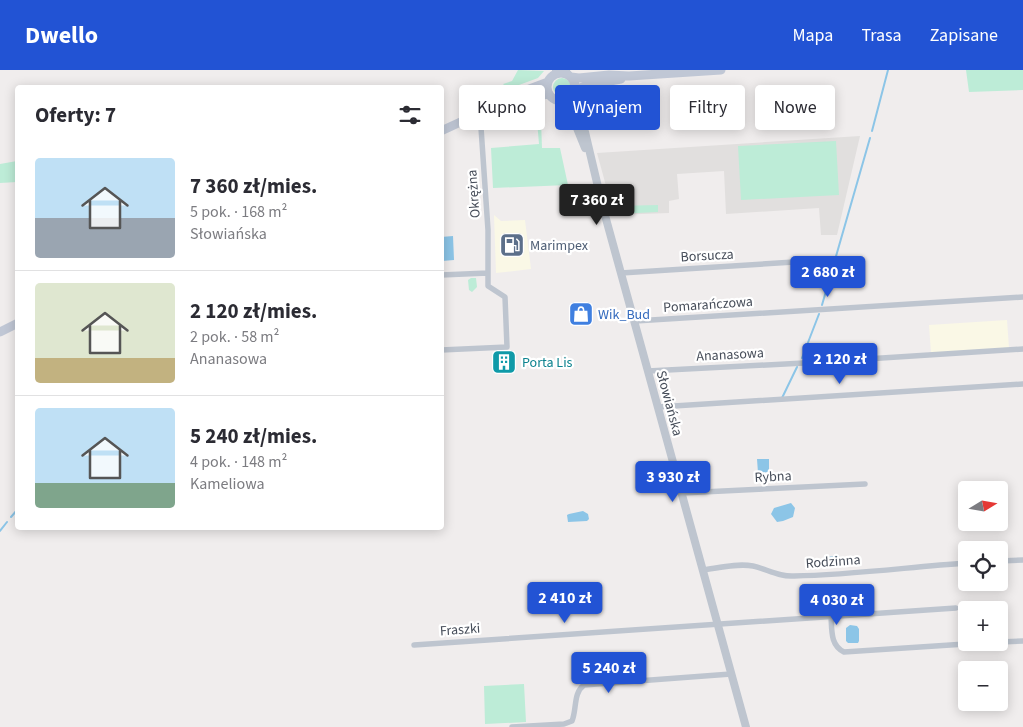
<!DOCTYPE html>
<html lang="pl">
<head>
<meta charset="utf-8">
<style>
  :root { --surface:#fff; --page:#f2f2f3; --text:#2b2b33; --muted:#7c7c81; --line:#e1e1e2; --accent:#2253d4 }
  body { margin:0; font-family:"Source Sans 3",sans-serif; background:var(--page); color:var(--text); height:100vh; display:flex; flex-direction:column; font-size:19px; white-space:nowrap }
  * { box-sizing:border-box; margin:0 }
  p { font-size:16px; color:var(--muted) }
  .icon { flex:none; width:28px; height:28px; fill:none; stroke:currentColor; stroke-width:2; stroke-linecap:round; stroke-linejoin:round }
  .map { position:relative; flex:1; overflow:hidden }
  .side { position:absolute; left:15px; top:15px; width:429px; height:445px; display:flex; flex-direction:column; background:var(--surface); border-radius:5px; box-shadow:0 2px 12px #0003 }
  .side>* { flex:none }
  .banner { position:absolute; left:459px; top:15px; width:475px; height:45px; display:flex; gap:10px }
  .needle { width:32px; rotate:79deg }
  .buttons { position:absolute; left:958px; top:411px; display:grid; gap:10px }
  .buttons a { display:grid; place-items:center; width:50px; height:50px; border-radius:5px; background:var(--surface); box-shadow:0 2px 12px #0003; font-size:25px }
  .price { position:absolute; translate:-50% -42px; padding:0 11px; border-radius:5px; background:var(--accent); color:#fff; font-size:16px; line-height:32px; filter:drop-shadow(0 1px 2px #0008) }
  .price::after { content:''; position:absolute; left:50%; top:30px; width:15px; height:11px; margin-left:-8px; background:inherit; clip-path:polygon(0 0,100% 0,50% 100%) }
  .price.active { background:#222; color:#fff }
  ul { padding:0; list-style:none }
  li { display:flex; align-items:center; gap:15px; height:125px; padding:0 20px }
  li+li { border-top:1px solid var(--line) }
  li span { display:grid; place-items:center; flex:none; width:140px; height:100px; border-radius:5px; color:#555 }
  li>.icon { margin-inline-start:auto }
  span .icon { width:60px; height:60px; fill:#fffc; stroke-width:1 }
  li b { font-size:21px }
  h2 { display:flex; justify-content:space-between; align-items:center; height:60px; padding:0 20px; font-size:21px }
  .chip { padding:0 18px; border-radius:5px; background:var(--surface); box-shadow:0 2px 12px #0003; font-size:18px; line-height:45px }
  .chip.active { background:var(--accent); color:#fff }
  header { display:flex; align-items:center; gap:30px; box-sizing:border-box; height:70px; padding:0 25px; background:var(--accent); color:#fff }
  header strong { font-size:24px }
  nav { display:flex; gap:28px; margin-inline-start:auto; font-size:18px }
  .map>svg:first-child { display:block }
  .commercial { fill:#faf8e6 }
  .education { fill:#e1dfde }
  .green { fill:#bdecd7 }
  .water { fill:#8cc5e7 }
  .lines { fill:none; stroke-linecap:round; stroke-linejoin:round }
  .stream { stroke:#8cc5e7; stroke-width:2 }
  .minor { stroke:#bec5cf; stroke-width:5.5 }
  .tertiary { stroke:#bec5cf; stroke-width:8 }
  .secondary { stroke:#c0c7d5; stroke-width:9 }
  .labels { text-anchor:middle; stroke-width:4.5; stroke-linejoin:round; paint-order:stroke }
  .street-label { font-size:14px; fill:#464d59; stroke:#fff }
  .service-label { font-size:14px; fill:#4e5e75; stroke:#fff; text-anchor:start }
  .shop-label { font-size:14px; fill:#366cbe; stroke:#fff; text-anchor:start }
  .culture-label { font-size:14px; fill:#0d838f; stroke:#fff; text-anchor:start }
</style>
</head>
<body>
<header>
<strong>Dwello</strong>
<nav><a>Mapa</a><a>Trasa</a><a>Zapisane</a></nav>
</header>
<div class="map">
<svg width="1023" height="657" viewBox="0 0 1023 657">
  <rect width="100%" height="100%" fill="#f0eded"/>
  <!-- commercial -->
  <path class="commercial" d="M494 145 501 151 525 150 531 199 496 203Z
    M1007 250 1009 278 931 283 929 255Z"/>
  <!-- education -->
  <path class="education" d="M860 66 837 165H821L819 138 726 144 724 101 677 104 679 129 669 131V143L614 145 597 83Z"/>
  <!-- green -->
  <path class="green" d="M518 0 544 1 538 8 508 19 503 14 512 11Z
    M966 0H1023V20L969 22Z
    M553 17a9 9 0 1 1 18 0a9 9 0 1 1-18 0Z
    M537 51H541L542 78H560L568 115 493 118 491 78 539 74Z
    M836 71 839 125 741 130 738 76Z
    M17 91V112L0 113V94Z
    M658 135V142L616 144 615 136Z
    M471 208H476L477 217 472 222 469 220 468 210Z
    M524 614 526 652 485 654 484 616Z"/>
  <!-- water -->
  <path class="water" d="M453 166 454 190 442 191 441 167Z
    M757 389H769V402L758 403Z
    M791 433 795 438 793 447 783 451 777 452 771 444 774 438Z
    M583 441 588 444 589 449 587 451 568 452 567 445 569 444Z
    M838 486 841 488V494L838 497H823L822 489 825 487Z
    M850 555 857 556 859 559V571L858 573H848L846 571V558Z"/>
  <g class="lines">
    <!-- stream -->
    <path class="stream" d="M872 61 888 0
      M822 235 870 68
      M802 288 819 244
      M782 328 797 297
      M11 447 18 439
      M0 461 7 452"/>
    <!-- minor -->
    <path class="minor" d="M621 203 794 192
      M441 205 488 203V160L480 43
      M635 251 1023 227
      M441 280 507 277 505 227 488 216V203
      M648 301 804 293 1023 279
      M658 337 1023 314
      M682 423 865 414
      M999 491 1023 490
      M703 500C718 498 737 493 753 496 767 499 778 507 794 506 851 505 909 497 966 493
      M831 546C832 560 830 575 844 582L996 572
      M999 572 1023 571
      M414 575 956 538
      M512 657 564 654 572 651C577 639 573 623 584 615L731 604"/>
    <!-- tertiary -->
    <path class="tertiary" d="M565 0 567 3
      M556 4V0
      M573 24 585 62 603 138 746 657
      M562 31 570 41 585 78"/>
    <!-- secondary -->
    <path class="secondary" d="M547 17a14 14 0 1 1 28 0a14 14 0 1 1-28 0Z
      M571 7 579 8 609 5 629 6 721 0
      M575 20 588 15 621 9
      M494 39 530 27 549 24
      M441 61 480 43 503 29 548 12
      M0 262 18 253"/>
  </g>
  <!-- icons -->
  <defs>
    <symbol id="fuel-square" viewBox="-11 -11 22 22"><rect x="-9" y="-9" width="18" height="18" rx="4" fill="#5c6f8a" stroke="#fff"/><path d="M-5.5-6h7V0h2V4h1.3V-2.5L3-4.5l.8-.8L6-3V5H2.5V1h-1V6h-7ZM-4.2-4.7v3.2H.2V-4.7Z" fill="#fff"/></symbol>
    <symbol id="shop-square" viewBox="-11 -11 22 22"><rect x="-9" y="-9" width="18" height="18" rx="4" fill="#3f7fe0" stroke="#fff"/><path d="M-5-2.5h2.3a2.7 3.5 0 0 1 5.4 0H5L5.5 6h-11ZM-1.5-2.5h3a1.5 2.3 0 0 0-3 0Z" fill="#fff"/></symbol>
    <symbol id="building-square" viewBox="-11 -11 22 22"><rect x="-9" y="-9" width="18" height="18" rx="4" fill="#0f9aa8" stroke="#fff"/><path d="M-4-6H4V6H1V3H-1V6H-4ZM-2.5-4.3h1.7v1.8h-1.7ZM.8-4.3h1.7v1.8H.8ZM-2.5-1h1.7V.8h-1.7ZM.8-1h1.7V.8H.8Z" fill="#fff"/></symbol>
  </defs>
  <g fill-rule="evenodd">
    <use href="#fuel-square" x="498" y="161" width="28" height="28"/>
    <use href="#shop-square" x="567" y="230" width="28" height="28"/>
    <use href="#building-square" x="490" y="278" width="28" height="28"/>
  </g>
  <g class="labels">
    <!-- street labels -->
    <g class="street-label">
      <text transform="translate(473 124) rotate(-94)" y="5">Okrężna</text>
      <text transform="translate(707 185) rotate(-3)" y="5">Borsucza</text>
      <text transform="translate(708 234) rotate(-4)" y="5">Pomarańczowa</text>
      <text transform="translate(730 284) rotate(-3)" y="5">Ananasowa</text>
      <text transform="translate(670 333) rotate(75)" y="5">Słowiańska</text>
      <text transform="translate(773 406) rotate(-3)" y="5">Rybna</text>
      <text transform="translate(833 491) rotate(-4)" y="5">Rodzinna</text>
      <text transform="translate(460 559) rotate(-4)" y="5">Fraszki</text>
    </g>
    <!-- service labels -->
    <g class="service-label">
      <text x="530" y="180">Marimpex</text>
    </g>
    <!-- shop labels -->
    <g class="shop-label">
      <text x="598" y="249">Wik_Bud</text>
    </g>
    <!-- culture labels -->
    <g class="culture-label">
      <text x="522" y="297">Porta Lis</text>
    </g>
  </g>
</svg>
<div class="buttons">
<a><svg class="needle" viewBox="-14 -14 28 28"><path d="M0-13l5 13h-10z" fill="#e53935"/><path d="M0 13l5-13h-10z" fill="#7c7c81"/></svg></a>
<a><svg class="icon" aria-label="locate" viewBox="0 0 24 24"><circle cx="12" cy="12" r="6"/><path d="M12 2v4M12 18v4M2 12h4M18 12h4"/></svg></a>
<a>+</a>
<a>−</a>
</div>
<b class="price active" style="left:597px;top:156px">7 360 zł</b>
<b class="price" style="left:828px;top:228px">2 680 zł</b>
<b class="price" style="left:840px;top:315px">2 120 zł</b>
<b class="price" style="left:673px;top:433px">3 930 zł</b>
<b class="price" style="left:565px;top:554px">2 410 zł</b>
<b class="price" style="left:837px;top:556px">4 030 zł</b>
<b class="price" style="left:609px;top:624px">5 240 zł</b>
<div class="banner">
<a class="chip">Kupno</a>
<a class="chip active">Wynajem</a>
<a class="chip">Filtry</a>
<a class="chip">Nowe</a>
</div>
<section class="side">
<h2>Oferty: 7<svg class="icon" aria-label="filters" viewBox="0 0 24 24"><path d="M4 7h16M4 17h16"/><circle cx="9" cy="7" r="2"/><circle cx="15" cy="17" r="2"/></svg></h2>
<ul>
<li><span style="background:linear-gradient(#bfe0f5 60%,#9aa5b1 0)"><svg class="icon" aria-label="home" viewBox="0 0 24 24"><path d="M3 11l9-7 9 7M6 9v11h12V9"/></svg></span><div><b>7 360 zł/mies.</b><p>5 pok. · 168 m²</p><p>Słowiańska</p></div></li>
<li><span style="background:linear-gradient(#dfe7d0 75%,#c2b280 0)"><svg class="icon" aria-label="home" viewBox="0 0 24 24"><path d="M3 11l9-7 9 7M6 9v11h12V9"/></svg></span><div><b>2 120 zł/mies.</b><p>2 pok. · 58 m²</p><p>Ananasowa</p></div></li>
<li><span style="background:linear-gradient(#bfe0f5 75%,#7fa58c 0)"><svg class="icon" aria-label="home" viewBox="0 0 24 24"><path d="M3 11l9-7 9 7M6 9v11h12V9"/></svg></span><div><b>5 240 zł/mies.</b><p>4 pok. · 148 m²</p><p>Kameliowa</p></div></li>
</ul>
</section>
</div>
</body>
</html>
